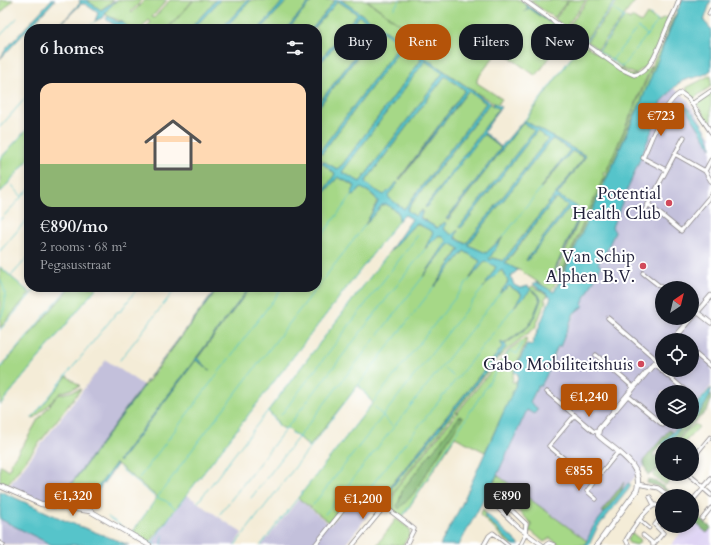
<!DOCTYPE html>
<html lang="en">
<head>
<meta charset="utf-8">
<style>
  :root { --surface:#171b24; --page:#242831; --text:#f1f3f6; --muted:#9ea1a6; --accent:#b45309 }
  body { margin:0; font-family:Cardo,serif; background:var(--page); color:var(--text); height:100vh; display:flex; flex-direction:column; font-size:15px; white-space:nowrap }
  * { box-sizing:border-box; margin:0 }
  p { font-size:13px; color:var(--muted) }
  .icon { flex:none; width:22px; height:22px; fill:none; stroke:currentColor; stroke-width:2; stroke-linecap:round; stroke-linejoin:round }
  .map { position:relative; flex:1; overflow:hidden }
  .panel { position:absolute; left:24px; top:24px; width:298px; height:268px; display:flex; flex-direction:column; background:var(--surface); border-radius:16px; box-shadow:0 2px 6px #0003 }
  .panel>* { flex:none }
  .top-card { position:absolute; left:334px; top:24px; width:317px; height:36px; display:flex; gap:8px }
  .needle { width:26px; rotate:35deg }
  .buttons { position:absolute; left:655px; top:281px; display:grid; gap:8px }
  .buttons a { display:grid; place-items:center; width:44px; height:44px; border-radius:50%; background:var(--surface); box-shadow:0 2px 6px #0003; font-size:20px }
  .price { position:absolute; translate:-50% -34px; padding:0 9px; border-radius:4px; background:var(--accent); color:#fff; font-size:13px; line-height:26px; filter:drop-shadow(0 1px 2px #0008) }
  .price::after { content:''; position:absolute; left:50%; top:24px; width:12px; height:9px; margin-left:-6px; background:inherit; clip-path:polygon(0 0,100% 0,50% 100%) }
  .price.on { background:#222; color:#fff }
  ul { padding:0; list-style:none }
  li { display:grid; align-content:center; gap:8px; height:212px; padding:0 16px }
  li span { display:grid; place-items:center; height:124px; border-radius:12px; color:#555 }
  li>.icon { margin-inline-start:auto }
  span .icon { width:72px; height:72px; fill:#fffc; stroke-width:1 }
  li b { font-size:17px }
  h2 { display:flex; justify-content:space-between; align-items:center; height:48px; padding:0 16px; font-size:17px }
  .chip { padding:0 14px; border-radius:16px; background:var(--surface); box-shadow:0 2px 6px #0003; font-size:14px; line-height:36px }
  .chip.on { background:var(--accent); color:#fff }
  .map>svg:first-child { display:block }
  .built { fill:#dfd4f4 }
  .industrial { fill:#c3c0db; fill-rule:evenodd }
  .green { fill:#a6d887; stroke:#647d61; fill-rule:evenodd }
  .forest { fill:#84b874; stroke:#536d58 }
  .water { fill:#56c4ca; stroke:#3c7382; fill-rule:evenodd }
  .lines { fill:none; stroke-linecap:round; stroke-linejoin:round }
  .stream { stroke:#56c4ca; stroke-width:1 }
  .pedestrian-casing { stroke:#8b8789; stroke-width:4.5 }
  .minor-casing { stroke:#8b8789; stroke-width:5 }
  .tertiary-casing { stroke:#8b8789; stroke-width:6 }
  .pedestrian { stroke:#fff; stroke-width:3 }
  .minor { stroke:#fff; stroke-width:3.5 }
  .tertiary { stroke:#fff; stroke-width:4.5 }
  .poi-dot { fill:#d1495b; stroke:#fff; stroke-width:1.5 }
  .labels { text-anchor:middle; stroke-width:4; stroke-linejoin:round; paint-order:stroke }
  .poi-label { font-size:17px; fill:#22223b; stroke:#fff; text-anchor:end }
</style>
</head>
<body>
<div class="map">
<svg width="711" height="545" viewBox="0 0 711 545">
  <rect width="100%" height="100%" fill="#fff"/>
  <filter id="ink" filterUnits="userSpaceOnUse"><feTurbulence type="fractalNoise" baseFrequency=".025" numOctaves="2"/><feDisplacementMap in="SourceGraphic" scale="8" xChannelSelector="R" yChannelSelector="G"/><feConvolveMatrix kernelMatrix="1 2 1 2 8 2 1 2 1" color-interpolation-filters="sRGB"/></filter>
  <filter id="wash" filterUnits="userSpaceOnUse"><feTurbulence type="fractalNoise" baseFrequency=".012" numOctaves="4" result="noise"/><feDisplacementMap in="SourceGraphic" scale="16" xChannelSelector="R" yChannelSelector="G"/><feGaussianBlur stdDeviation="0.9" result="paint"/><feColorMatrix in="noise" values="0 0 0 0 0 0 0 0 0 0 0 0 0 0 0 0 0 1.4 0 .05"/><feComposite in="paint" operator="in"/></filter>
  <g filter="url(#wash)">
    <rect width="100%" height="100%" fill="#f4ecd7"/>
    <!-- built -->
    <path class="built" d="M692 511 711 528V545H671L684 529 680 526H692Z"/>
    <!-- industrial -->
    <path class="industrial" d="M674 88 687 99 711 137V386L692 409V392H662V422H681L593 527 587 541 497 475 527 409H538L530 403 539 385 541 386 549 369 548 367 550 362 552 363 558 346 560 347 575 313 582 304 598 264 602 256H604L612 227 659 113 658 109 660 103ZM662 288H692V318H662ZM662 340H692V370H662Z
      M106 360 143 385 57 503 54 504 36 500 9 486Z
      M362 487 380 500 345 545H262L299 499 330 525Z
      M187 495 242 533 234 545H150L166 520Z
      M0 516 63 545 0 544Z"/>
    <!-- green -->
    <path class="green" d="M0 0H13L0 14Z
      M85 0H114L101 10Z
      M117 0H142L131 12 132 13 145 0H167L152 17 154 18 170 0H193L167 29H146L151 22 149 20 141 29H130L123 25V22L108 16 106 15 107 10Z
      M194 0H216L190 29H168Z
      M220 0H248L221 29H193Z
      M251 0H284L259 29H224Z
      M288 0H311L286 29H261Z
      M313 0H335L312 29H288Z
      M341 0H366L419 38 367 0H521L528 7 525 12 529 8 567 34 536 76 499 50 477 79V83L502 99 497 105 472 90Z
      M529 0H568L554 18Z
      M569 0H586L565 28 555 19Z
      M588 0H616L586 39 569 26Z
      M619 0H636L598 49 587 41Z
      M338 1 357 14 317 64V29H314Z
      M674 11C664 33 657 61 635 74L621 68 622 67 599 51 625 17 630 20 632 17 641 23 647 14 658 22 665 17 667 18Z
      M677 12 641 102 633 117 568 265 554 292 653 66C654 58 658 54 662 46 668 34 669 23 677 12Z
      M360 15 377 28 317 105V67Z
      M379 29 401 43 320 152 322 153 402 47 403 46 422 59 342 165 337 169 320 159V156L317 154V109Z
      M582 43 630 75H639L652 65 606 172H603L604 176 565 265 551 291 521 271 505 264 554 200 558 199 568 205 526 260H527L570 207 582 211 548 284 559 267 583 211 557 195 586 156 525 121Z
      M424 60 443 73 360 182 341 172Z
      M711 75V86L693 99 686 88Z
      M445 76 465 90 399 179 400 180 468 91 486 103 404 209 389 199 388 195 398 183 384 195 374 190 365 182Z
      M711 92V126L696 102Z
      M490 103 498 108 497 111 425 207 483 134 501 148 446 219 448 220 523 123 534 130 533 132 460 227 461 228 537 131 548 139 466 244 443 229 440 224 437 228 420 217 423 212 422 210 415 216 407 210Z
      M29 127V159L0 193V159Z
      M553 139 570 150 541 188 572 151 584 158 503 261 494 258 490 260 488 259 502 238 486 253 468 245 551 140Z
      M317 161 322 163 335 174 333 179 317 199Z
      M338 177 356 187 351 195 354 196 360 188 365 189 378 200 367 222 382 205 386 204 400 214 399 220 150 542 133 532 157 497 116 463 85 506 58 502 143 385 147 383 219 287H250L118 461 119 462 196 360 210 370 197 359 251 287H317V201Z
      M415 224 431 229 433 232 426 247 438 236 443 237 447 241 426 273 448 245 452 244 460 248 436 284 464 251 480 261 470 278 486 261 496 267 485 286 500 271 503 270 508 282 502 291 509 286 522 294 516 305 530 290 529 288 533 286 548 295 544 300 546 301 535 328 510 347 497 360 398 485 387 504H385L366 488H359L330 523 298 498 373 403 358 385 309 447 290 430 280 427 275 418 268 411 387 255ZM532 291 538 294 541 299C530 327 531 327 505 344L506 347 383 498V495L501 349 502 347 501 342 504 344 530 325 540 300 538 295Z
      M0 267 30 293 0 328Z
      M71 287H97L0 405V369Z
      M525 338 527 339 514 371 512 382H518L485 452 455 437 402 518 389 508 397 488 494 367 498 364 510 349ZM462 417 413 494 397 507 403 489Z
      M67 376 80 386 60 393 34 419 32 418Z
      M81 389 6 486 0 483V467L1 465 8 470 11 466 10 464 27 439 37 421 58 395Z
      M695 424 699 427 683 444H677L686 431Z
      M662 463V474H670L673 476 666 485 653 476Z
      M497 475 587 541 585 545H560L550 538 544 542 531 531 529 533 527 530 531 528V523L502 495 500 496 495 493H490Z
      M483 509 486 513 484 517 513 545H510L480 515Z
      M396 519 409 528 410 534 403 545H377Z
      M632 533 641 540 637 545 629 543 627 540Z"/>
    <!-- forest -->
    <path class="forest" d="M711 394C711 415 699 415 687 429 682 433 679 439 675 444H667L683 425 692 422Z
      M460 416 463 417 413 494 399 509 397 507 403 489Z
      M669 430 672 432 653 454 654 457 662 450C662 460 659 472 648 475L643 461Z
      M648 479 659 483 674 496 657 486 647 483Z
      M624 482 620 494 604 513 601 512Z
      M692 511 711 528 707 533 692 520Z"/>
    <!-- water -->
    <path class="water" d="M51 0H55L0 59 6 49Z
      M79 0H86L101 10 117 0 107 10 104 17 95 21 98 13 85 4H81L56 29 80 3Z
      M216 0H220L193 29H190Z
      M248 0H251L224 29H221Z
      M284 0H288L261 29H259Z
      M311 0H313L288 29H286Z
      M335 0H341L490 103 410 205 407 210 415 216 423 210 420 218 437 228 445 222 446 223 443 229 452 235 458 230 455 238 466 244 548 139 537 131 461 228 459 227 533 132 534 130 523 123 447 220 446 219 501 148 484 134 426 208 425 207 497 111 498 108 492 106 494 103 501 107 484 132 501 147 523 121H525L586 156 557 195 583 210 549 284 581 211 570 207 527 261 526 260 568 205 558 199 554 200 505 263 518 270 513 274 511 277 514 285 520 288 528 286 531 290 514 307 522 294 509 286 500 293 508 282 503 270 500 271 483 288 496 267 485 261 470 279 480 261 464 251 434 287 460 249 452 244 448 245 423 277 447 241 443 237 438 236 425 249 433 232 418 224H415L387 255 412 219 405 215 399 220 398 212 386 204 382 205 365 225 378 202C375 195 367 190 360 188L354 196 351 195 355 186 338 177 317 201 335 174 322 163 323 161 337 169 342 165 422 59 403 46 402 47 322 153 319 152 400 44 379 29 378 30 317 109V105L377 28 359 16 317 67V64L357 14 338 1 314 29H312ZM425 61 443 73 360 182 342 172ZM445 76 465 90 399 180 468 91 486 103 404 209 389 198 388 195 398 183 397 182 384 195 372 188 365 182ZM553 139 570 150 540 188 572 151 583 156 584 158 503 261 493 258 490 260 489 259 503 237 486 253 468 245 551 140Z
      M682 0H711L704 21 711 29V70C702 79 689 76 679 83 672 88 667 98 660 103L659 113 612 227 615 232 604 256H602L598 264 601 266 582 304 584 306 574 313 560 347 558 346 553 357 554 358 552 363 550 362 548 367 550 368 541 386H538L530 402 538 409 534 414 527 410 497 475 459 545H440L461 506 517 382 518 374 514 372 527 344 532 345 551 297 533 284 536 282 554 292 563 275 641 102 677 12 675 9 678 10Z
      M521 1H522L567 34 529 8 525 12 528 7Z
      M108 16 118 22 121 21 130 29H113L115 26 106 19Z
      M678 101C691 107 711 133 711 148L687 110 678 103Z
      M218 287H219L145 383Z
      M250 287H251L197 358 210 370 196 360 119 462 118 461Z
      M532 290 538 294 541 299C532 326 529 328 505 343L506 347 383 498 382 497 501 349 502 347 501 342 504 344 530 325 540 300 538 295Z
      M143 386H144L58 502 73 505 57 503Z
      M711 388C711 399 700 413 692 420V410Z
      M682 422H689L683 425 667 444H662Z
      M116 463 117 465 96 493 94 492Z
      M628 483 631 485 628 490 597 528 589 545H585L593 527Z
      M0 491 66 521 129 545H52L0 519Z
      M486 513 520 545H513L484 516Z"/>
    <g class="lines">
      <!-- stream -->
      <path class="stream" d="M617 0 585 42 622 67 658 21 650 15
        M537 1 538 0
        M394 8 400 0
        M637 28 638 27 647 35
        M87 29 95 21
        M0 36 17 18
        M599 50 624 17 612 8
        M612 60 635 31
        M524 121 579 47
        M0 127 29 94
        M0 159 29 127
        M12 185 22 197
        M0 193 29 159
        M0 220 29 189
        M503 237 541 188
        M317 242 352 195
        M0 251 29 217
        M0 267 11 276 29 256
        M11 277 30 293
        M0 279C7 291 7 306 0 319
        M0 330 37 287
        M120 360 177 287
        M443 367 453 376
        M0 368 69 287
        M359 385 370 400
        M0 405 97 287
        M375 407 392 426
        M268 411 280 427
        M281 415 418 235
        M32 418 117 312 121 311 138 287
        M283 428 290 430
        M292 433 303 440
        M306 443 309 447
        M120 468 155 497 166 501 176 509
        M139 478 283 287
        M371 486 514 307
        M251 498 423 277
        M198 502 387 255
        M313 505 483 288
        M220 514 425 249
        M325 514 500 293
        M403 516 508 353 511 351 517 354 522 343
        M108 517 127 530
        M132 532 195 446 365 225
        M140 538 156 545
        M152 543 171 515 399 220
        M162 545 163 535
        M235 545 434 287
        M261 545 470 279"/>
    </g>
  </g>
  <g filter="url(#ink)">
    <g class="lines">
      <defs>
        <path id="pedestrian" d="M692 459 710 437
          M674 477 679 474
          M702 519 711 508
          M640 520 649 528
          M643 535 654 544"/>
        <path id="minor" d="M524 0 621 69 634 75C653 73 661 39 668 25 672 16 676 10 679 0
          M709 14 711 10
          M692 104 711 91
          M675 154 705 171
          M711 160 705 171 711 181
          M666 170 643 158C650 143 665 99 681 93L688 98 711 132
          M648 204 681 231 711 195
          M642 216 684 137
          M643 273 662 288
          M697 312 711 323
          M608 318 657 360
          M692 351 711 367
          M596 355 633 387
          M654 364 687 392
          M547 392 593 431 598 432
          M627 395 663 425
          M575 415 549 446 593 483 618 452
          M688 474 704 487
          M593 483 587 491 596 499
          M638 484 658 488 669 496
          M703 488 711 495
          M650 497 654 505
          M692 501 711 479
          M525 532 526 524 500 499H498L496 506 519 528 542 545
          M0 543 3 545
          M628 544 626 540C631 531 646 507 656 505L662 510
          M315 545 359 490 362 489 414 529 406 545
          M353 545 385 506
          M484 545 489 536 493 533 508 545
          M520 545 526 533
          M546 545 549 543 554 545
          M653 545 663 533 655 525 662 516"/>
        <path id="tertiary" d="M673 340 711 296
          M0 486 41 504 90 511 149 545
          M597 545 637 490C644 465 616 451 600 437L598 435 599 429 662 354"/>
      </defs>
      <!-- pedestrian casing -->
      <use href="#pedestrian" class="pedestrian-casing"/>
      <!-- minor casing -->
      <use href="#minor" class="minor-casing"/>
      <!-- tertiary casing -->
      <use href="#tertiary" class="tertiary-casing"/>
      <!-- pedestrian -->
      <use href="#pedestrian" class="pedestrian"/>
      <!-- minor -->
      <use href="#minor" class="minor"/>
      <!-- tertiary -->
      <use href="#tertiary" class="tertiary"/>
    </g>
  </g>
  <!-- markers -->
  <g class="poi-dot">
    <circle cx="669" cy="203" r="4"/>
    <circle cx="643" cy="266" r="4"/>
    <circle cx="641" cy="364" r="4"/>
  </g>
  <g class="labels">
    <!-- poi labels -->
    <g class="poi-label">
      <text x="661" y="199">Potential<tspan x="661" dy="20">Health Club</tspan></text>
      <text x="635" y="262">Van Schip<tspan x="635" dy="20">Alphen B.V.</tspan></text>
      <text x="633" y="370">Gabo Mobiliteitshuis</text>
    </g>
  </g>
</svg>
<div class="buttons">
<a><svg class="needle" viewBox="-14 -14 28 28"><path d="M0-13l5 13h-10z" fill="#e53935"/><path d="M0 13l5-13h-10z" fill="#9ea1a6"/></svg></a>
<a><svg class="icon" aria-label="locate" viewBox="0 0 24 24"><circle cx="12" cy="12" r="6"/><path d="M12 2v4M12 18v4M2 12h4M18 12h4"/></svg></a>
<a><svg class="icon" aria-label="layers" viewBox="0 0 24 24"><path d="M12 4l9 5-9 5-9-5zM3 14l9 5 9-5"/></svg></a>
<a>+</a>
<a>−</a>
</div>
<b class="price" style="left:661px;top:137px">€723</b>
<b class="price" style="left:589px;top:418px">€1,240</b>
<b class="price" style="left:579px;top:492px">€855</b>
<b class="price" style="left:73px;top:517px">€1,320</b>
<b class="price on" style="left:507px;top:517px">€890</b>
<b class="price" style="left:363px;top:520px">€1,200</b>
<div class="top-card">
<a class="chip">Buy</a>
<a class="chip on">Rent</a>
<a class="chip">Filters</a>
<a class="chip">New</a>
</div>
<section class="panel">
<h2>6 homes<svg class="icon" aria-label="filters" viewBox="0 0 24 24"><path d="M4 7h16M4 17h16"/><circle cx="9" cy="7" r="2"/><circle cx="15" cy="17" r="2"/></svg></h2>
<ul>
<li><span style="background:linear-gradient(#ffd9b3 65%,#8fb573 0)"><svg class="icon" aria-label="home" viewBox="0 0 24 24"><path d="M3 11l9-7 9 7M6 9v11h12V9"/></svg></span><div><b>€890/mo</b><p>2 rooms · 68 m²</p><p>Pegasusstraat</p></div></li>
</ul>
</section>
</div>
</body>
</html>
